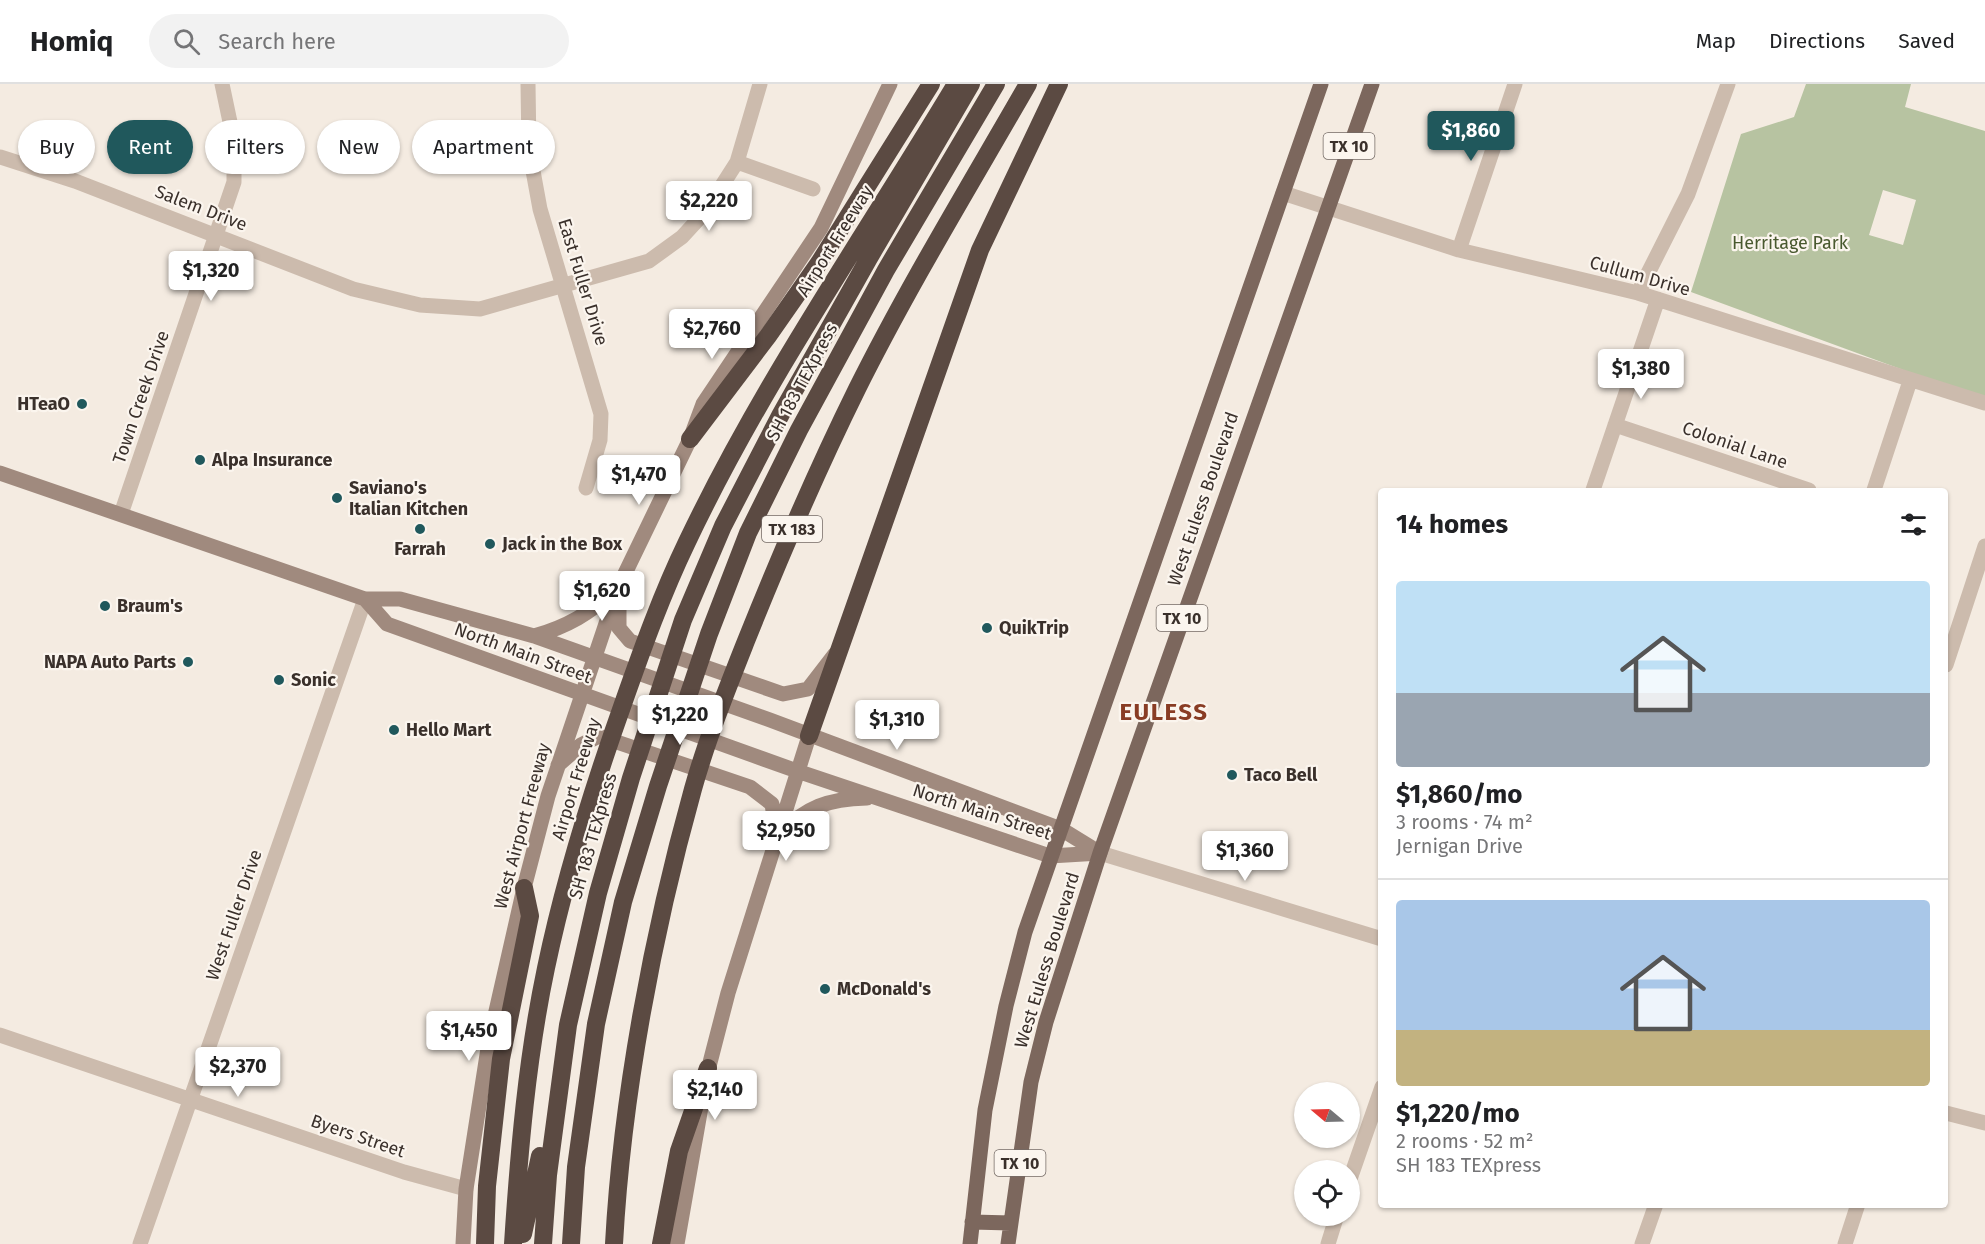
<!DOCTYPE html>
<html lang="en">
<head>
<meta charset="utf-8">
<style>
  :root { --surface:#fff; --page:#f2f2f2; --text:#202124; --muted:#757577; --line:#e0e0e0; --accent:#20585c }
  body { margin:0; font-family:"Fira Sans",sans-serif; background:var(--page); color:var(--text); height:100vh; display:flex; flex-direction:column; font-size:22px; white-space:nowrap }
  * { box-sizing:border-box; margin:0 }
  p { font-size:20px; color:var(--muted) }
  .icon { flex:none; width:33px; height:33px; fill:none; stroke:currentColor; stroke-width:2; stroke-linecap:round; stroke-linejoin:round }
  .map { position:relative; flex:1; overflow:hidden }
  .side { position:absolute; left:1378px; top:404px; width:570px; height:720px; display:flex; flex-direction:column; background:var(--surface); border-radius:6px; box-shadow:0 2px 4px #0004 }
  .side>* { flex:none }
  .top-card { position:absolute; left:18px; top:36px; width:570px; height:54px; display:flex; gap:12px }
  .needle { width:39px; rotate:289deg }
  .controls { position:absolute; left:1294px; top:998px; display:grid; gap:12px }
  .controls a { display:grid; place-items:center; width:66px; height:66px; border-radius:50%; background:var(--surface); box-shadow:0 2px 4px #0004; font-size:30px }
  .price { position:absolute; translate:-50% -51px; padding:0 14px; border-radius:6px; background:#fff; color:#222; font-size:20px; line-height:39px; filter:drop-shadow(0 2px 3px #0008) }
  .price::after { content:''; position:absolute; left:50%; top:36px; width:18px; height:14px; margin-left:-9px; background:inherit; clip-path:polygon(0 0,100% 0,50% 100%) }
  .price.selected { background:var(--accent); color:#fff }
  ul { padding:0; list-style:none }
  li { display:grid; align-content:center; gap:12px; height:318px; padding:0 18px }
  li+li { border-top:2px solid var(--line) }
  li span { display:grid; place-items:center; height:186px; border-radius:6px; color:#555 }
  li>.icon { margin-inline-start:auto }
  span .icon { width:108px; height:108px; fill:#fffc; stroke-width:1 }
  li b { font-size:26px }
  h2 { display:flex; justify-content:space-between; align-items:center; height:72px; padding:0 18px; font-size:26px }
  .chip { padding:0 21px; border-radius:27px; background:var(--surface); box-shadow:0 2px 4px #0004; font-size:21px; line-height:54px }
  .chip.selected { background:var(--accent); color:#fff }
  header { display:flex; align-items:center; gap:36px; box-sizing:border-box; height:84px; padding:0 30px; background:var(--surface); border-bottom:2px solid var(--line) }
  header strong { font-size:28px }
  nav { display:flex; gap:33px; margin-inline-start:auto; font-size:21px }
  .search { width:420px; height:54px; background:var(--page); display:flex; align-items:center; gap:15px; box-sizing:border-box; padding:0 21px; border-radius:33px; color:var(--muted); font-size:22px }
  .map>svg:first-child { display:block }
  .green { fill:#b7c3a1; fill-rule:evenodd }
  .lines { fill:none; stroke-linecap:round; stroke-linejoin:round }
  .minor { stroke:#ccbbad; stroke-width:15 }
  .tertiary { stroke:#ccbbad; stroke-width:15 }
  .secondary { stroke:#a08a7e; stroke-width:15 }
  .primary { stroke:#7c675d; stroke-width:15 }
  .motorway { stroke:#5b4a42; stroke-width:18 }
  .poi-dot { fill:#20585c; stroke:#fbf5ee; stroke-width:2 }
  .labels { text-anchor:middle; stroke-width:4.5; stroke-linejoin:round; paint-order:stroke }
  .shield { fill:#fbf5ee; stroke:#746b66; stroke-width:1.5 }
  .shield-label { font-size:16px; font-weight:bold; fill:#3a302b }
  .street-label { font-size:18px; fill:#3a302b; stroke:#fbf5ee }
  .park-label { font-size:18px; fill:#49592f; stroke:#fbf5ee }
  .poi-label { font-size:18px; font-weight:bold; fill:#3a302b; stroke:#fbf5ee; text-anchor:start }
  .district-label { font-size:24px; font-weight:bold; letter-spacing:1.5px; fill:#893c24; stroke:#fbf5ee }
</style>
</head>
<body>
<header>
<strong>Homiq</strong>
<div class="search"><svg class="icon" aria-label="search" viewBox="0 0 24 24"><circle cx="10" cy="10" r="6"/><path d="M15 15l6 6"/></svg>Search here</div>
<nav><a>Map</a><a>Directions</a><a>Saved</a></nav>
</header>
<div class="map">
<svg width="1985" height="1160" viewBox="0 0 1985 1160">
  <rect width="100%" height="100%" fill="#f4ebe1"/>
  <!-- green -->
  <path class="green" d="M1806 0H1911L1905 23 1985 47V316L1691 208 1741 50 1794 33ZM1883 106 1916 116 1903 161 1869 151Z"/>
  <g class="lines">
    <!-- minor -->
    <path class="minor" d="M528 0 529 65 540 125 601 330 600 356 586 404
      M0 73 75 97 353 205 420 221 480 225 649 177 682 153 705 128 737 78 760 0
      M737 78 813 105
      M1283 109 1459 166 1638 209 1985 319
      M1459 166 1515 0
      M1638 209 1688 110 1728 0
      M1615 341 1809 406
      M1593 406 1658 215
      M1874 406 1910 297
      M121 430 234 98V57L222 0
      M1946 581 1985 462
      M0 951 404 1088 466 1105
      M1350 1095 1382 1003
      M140 1160 365 515
      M1328 1160 1337 1131
      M1642 1160 1656 1120
      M1845 1160 1858 1120"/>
    <!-- tertiary -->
    <path class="tertiary" d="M1100 769 1382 855
      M1946 1029 1985 1039"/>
    <!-- secondary -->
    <path class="secondary" d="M0 389 365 515H400L534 552 770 636 1061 745 1100 769
      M619 513V544L630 557 783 610 808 605 835 570
      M365 515 387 540 797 687 1050 772 1100 769
      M534 552C567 543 590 529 616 506
      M558 681 581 661 599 652 750 703 772 720 776 747
      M779 750C807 723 827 715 867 714
      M706 994 728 909 809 652
      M463 1160 466 1105 489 958 524 804 548 712 618 504 690 355 703 320 821 144 890 0
      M677 1160 701 1023"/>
    <!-- primary -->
    <path class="primary" d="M972 1138 1011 1139
      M970 1160 985 1026 1006 922 1025 848 1321 0
      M1008 1160 1031 998 1046 938 1100 769 1372 0"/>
    <!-- motorway -->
    <path class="motorway" d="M690 355 768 252 819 179 931 0
      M809 652 980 166 1059 0
      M523 1150 540 1072
      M485 1160 487 1102 501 975 530 832 524 804
      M513 1160C519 1068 527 974 546 884 565 793 593 704 624 617 643 563 662 510 687 458 763 298 865 152 956 0
      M543 1160 548 1091 568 941 598 809 631 694 683 536 723 442 781 330 869 174 971 0
      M571 1160 576 1083 596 940 623 818 658 702 709 550 748 449 799 346 886 186 996 0
      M614 1160C622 1012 653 848 693 705 707 655 727 605 746 557 780 472 816 388 857 305 909 201 970 101 1028 0
      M661 1160 679 1067 708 984"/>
  </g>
  <!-- markers -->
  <g class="poi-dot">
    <circle cx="82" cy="320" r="6"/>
    <circle cx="200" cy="376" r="6"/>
    <circle cx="337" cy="414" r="6"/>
    <circle cx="420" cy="445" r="6"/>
    <circle cx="490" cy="460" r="6"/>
    <circle cx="105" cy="522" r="6"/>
    <circle cx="987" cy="544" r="6"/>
    <circle cx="188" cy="578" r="6"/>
    <circle cx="279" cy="596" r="6"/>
    <circle cx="394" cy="646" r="6"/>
    <circle cx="1232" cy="691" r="6"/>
    <circle cx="825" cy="905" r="6"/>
  </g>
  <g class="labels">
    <!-- shield labels -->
    <g class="shield">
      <rect x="1323.5" y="49" width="51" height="26" rx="4.5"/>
      <rect x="762" y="432" width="60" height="26" rx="4.5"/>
      <rect x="1156.5" y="521" width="51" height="26" rx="4.5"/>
      <rect x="994.5" y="1066" width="51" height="26" rx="4.5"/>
    </g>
    <g class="shield-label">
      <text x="1349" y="68">TX 10</text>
      <text x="792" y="451">TX 183</text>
      <text x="1182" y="540">TX 10</text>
      <text x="1020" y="1085">TX 10</text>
    </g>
    <!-- street labels -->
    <g class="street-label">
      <text transform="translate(201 124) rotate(21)" y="6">Salem Drive</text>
      <text transform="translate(835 157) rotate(-58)" y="6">Airport Freeway</text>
      <text transform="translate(1640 192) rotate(16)" y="6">Cullum Drive</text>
      <text transform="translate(583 198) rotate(73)" y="6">East Fuller Drive</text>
      <text transform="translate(802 298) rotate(-62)" y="6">SH 183 TEXpress</text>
      <text transform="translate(141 313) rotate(-71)" y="6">Town Creek Drive</text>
      <text transform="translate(1735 361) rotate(19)" y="6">Colonial Lane</text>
      <text transform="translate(1203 415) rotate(-71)" y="6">West Euless Boulevard</text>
      <text transform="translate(523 569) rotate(20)" y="6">North Main Street</text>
      <text transform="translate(576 695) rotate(-73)" y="6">Airport Freeway</text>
      <text transform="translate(982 728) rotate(18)" y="6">North Main Street</text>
      <text transform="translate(522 742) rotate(-75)" y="6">West Airport Freeway</text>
      <text transform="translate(593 752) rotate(-74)" y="6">SH 183 TEXpress</text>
      <text transform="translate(234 831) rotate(-71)" y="6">West Fuller Drive</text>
      <text transform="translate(1047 876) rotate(-73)" y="6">West Euless Boulevard</text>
      <text transform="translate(358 1052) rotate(19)" y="6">Byers Street</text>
    </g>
    <!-- park labels -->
    <g class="park-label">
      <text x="1790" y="165">Herritage Park</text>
    </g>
    <!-- poi labels -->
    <g class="poi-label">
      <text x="70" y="326" text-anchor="end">HTeaO</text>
      <text x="212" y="382">Alpa Insurance</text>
      <text x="349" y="410">Saviano's<tspan x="349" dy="21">Italian Kitchen</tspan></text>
      <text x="502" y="466">Jack in the Box</text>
      <text x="420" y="471" text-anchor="middle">Farrah</text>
      <text x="117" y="528">Braum's</text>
      <text x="999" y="550">QuikTrip</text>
      <text x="176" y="584" text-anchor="end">NAPA Auto Parts</text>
      <text x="291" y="602">Sonic</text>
      <text x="406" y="652">Hello Mart</text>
      <text x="1244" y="697">Taco Bell</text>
      <text x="837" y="911">McDonald's</text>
    </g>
    <!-- district labels -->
    <g class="district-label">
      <text x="1164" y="636">EULESS</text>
    </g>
  </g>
</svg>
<div class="controls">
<a><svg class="needle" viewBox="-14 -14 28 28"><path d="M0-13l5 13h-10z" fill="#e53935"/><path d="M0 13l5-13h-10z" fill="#757577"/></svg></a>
<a><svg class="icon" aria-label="locate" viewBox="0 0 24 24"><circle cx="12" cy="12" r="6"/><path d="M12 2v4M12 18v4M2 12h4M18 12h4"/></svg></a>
</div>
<b class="price selected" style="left:1471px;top:78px">$1,860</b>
<b class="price" style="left:709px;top:148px">$2,220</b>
<b class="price" style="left:211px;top:218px">$1,320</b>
<b class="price" style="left:712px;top:276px">$2,760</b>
<b class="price" style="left:1641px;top:316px">$1,380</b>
<b class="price" style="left:639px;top:422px">$1,470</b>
<b class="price" style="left:602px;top:538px">$1,620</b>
<b class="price" style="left:680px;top:662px">$1,220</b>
<b class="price" style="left:897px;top:667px">$1,310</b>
<b class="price" style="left:786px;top:778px">$2,950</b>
<b class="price" style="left:1245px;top:798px">$1,360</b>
<b class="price" style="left:469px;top:978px">$1,450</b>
<b class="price" style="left:238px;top:1014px">$2,370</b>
<b class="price" style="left:715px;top:1037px">$2,140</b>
<div class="top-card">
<a class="chip">Buy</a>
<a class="chip selected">Rent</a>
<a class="chip">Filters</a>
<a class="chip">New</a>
<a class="chip">Apartment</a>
</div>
<section class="side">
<h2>14 homes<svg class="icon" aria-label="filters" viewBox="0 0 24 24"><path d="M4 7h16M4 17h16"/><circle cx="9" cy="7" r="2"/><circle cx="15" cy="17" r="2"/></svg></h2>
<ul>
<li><span style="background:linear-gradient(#bfe0f5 60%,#9aa5b1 0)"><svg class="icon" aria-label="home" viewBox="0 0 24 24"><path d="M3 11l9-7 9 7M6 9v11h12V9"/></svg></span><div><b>$1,860/mo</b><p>3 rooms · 74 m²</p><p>Jernigan Drive</p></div></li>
<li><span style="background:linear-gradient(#a9c7e8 70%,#c2b280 0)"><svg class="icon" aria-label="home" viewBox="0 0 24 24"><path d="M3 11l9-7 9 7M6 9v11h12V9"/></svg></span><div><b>$1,220/mo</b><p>2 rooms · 52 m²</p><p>SH 183 TEXpress</p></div></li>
</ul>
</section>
</div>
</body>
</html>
